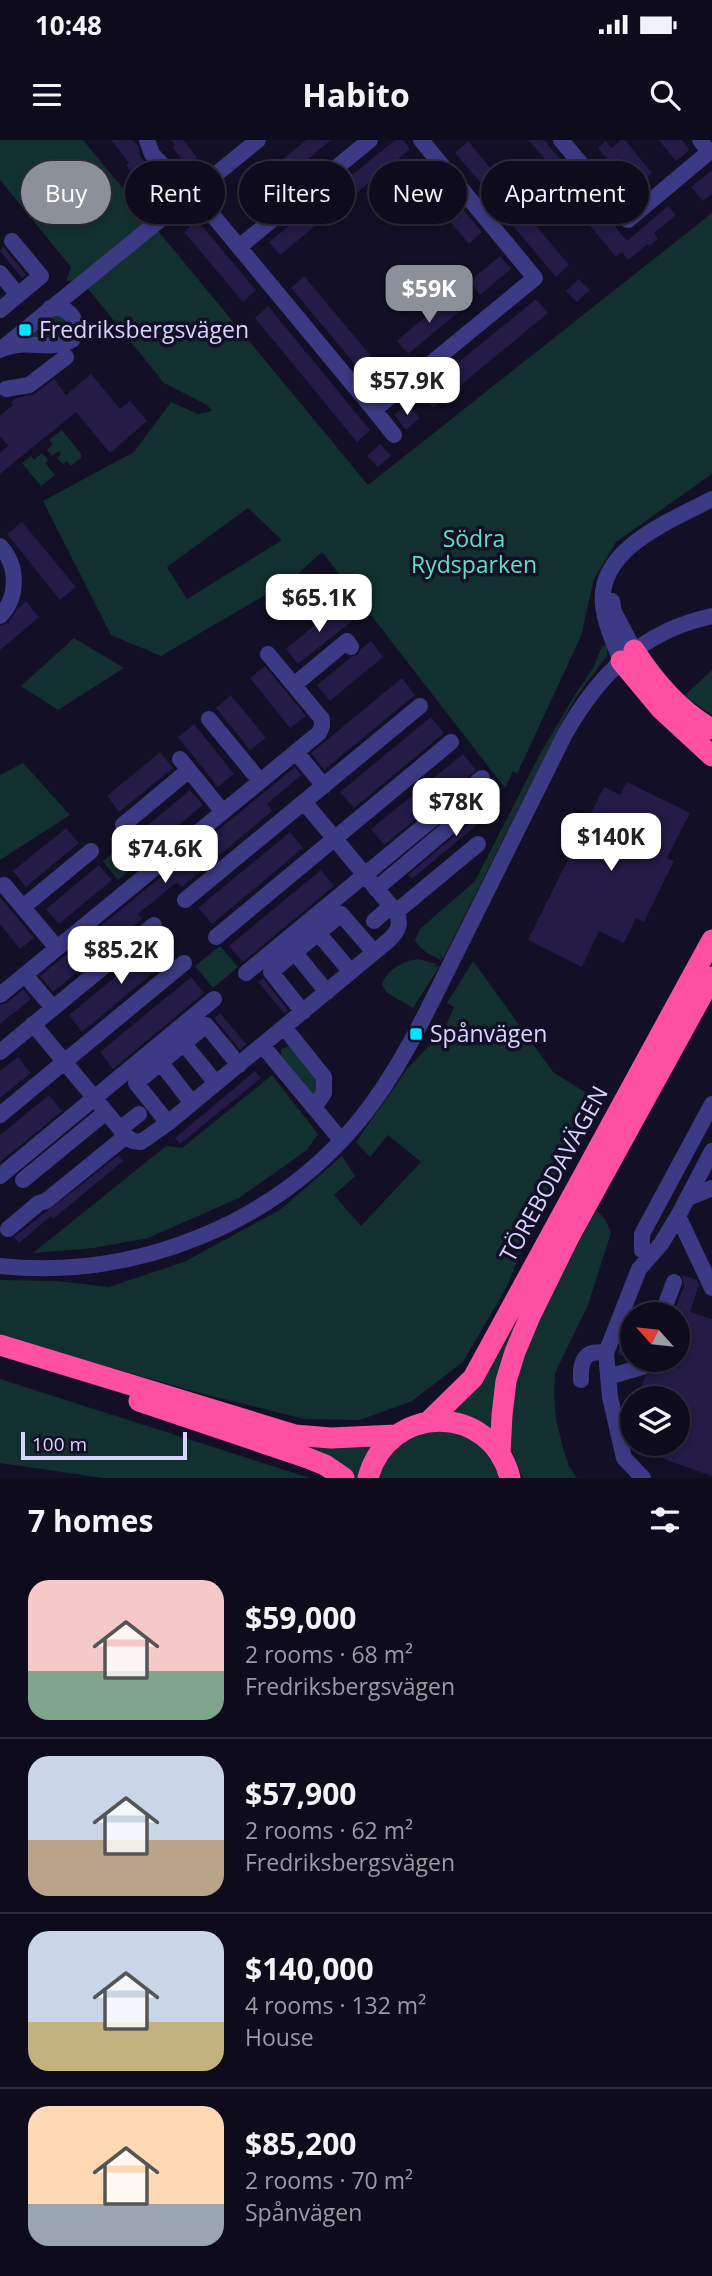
<!DOCTYPE html>
<html lang="en">
<head>
<meta charset="utf-8">
<style>
  :root { --surface:#0e0b1c; --page:#171425; --text:#f1f3f6; --muted:#9b9ba3; --line:#2e2b3b; --accent:#8c9099 }
  body { margin:0; font-family:"Open Sans",sans-serif; background:var(--page); color:var(--text); height:100vh; display:flex; flex-direction:column; font-size:26px; white-space:nowrap }
  * { box-sizing:border-box; margin:0 }
  p { font-size:23px; color:var(--muted) }
  .icon { flex:none; width:38px; height:38px; fill:none; stroke:currentColor; stroke-width:2; stroke-linecap:round; stroke-linejoin:round }
  .map { position:relative; height:1338px; overflow:hidden }
  .sheet { display:flex; flex-direction:column; background:var(--surface); flex:1 }
  .sheet>* { flex:none }
  .banner { position:absolute; left:21px; top:21px; width:670px; height:63px; display:flex; gap:14px }
  .needle { width:46px; rotate:297deg }
  .controls { position:absolute; left:620px; top:1162px; display:grid; gap:14px }
  .controls a { display:grid; place-items:center; width:70px; height:70px; border-radius:50%; background:var(--surface); box-shadow:0 4px 10px #0003,0 0 0 2px var(--line); font-size:35px }
  .scale { position:absolute; left:21px; bottom:18px; width:166px; box-sizing:border-box; padding-left:7px; border:4px solid #d9d4ff; border-top:0; font-size:19px; line-height:24px; white-space:nowrap; color:#d9d4ff; -webkit-text-stroke:5px #130f26; paint-order:stroke }
  .price { position:absolute; translate:-50% -60px; padding:0 16px; border-radius:14px; background:#fff; color:#222; font-size:23px; line-height:46px; filter:drop-shadow(0 2px 4px #0008) }
  .price::after { content:''; position:absolute; left:50%; top:42px; width:21px; height:16px; margin-left:-10px; background:inherit; clip-path:polygon(0 0,100% 0,50% 100%) }
  .price.current { background:var(--accent); color:#fff }
  ul { padding:0; list-style:none }
  li { display:flex; align-items:center; gap:21px; height:175px; padding:0 28px }
  li+li { border-top:2px solid var(--line) }
  li span { display:grid; place-items:center; flex:none; width:196px; height:140px; border-radius:21px; color:#555 }
  li>.icon { margin-inline-start:auto }
  span .icon { width:84px; height:84px; fill:#fffc; stroke-width:1 }
  li b { font-size:30px }
  h2 { display:flex; justify-content:space-between; align-items:center; height:84px; padding:0 28px; font-size:30px }
  .chip { padding:0 24px; border-radius:32px; background:var(--surface); box-shadow:0 4px 10px #0003,0 0 0 2px var(--line); font-size:24px; line-height:63px }
  .chip.current { background:var(--accent); color:#fff }
  .status { display:flex; justify-content:space-between; align-items:center; height:49px; padding:0 35px; background:var(--surface); direction:ltr }
  .status svg { height:19px; fill:currentColor }
  header { display:flex; justify-content:space-between; align-items:center; height:91px; padding:0 28px; background:var(--surface); font-size:32px; font-weight:700 }
  .map>svg:first-child { display:block }
  .green { fill:#12302f; fill-rule:evenodd }
  .building { fill:#241b47 }
  .lines { fill:none; stroke-linecap:round; stroke-linejoin:round }
  .minor { stroke:#3d3a85; stroke-width:16 }
  .highway { stroke:#ff4fa3; stroke-width:21 }
  .poi-dot { fill:#00e5ff; stroke:#130f26; stroke-width:2.5 }
  .labels { text-anchor:middle; stroke-width:7; stroke-linejoin:round; paint-order:stroke }
  .poi-label { font-size:23px; fill:#d9d4ff; stroke:#130f26; text-anchor:start }
  .park-label { font-size:23px; fill:#5fe0c0; stroke:#130f26 }
  .street-label { font-size:23px; fill:#d9d4ff; stroke:#130f26 }
</style>
</head>
<body>
<div class="status"><b>10:48</b><svg viewBox="0 0 49 12"><path d="M0 12V9h3v3zM5 12V6h3v6zM10 12V3h3v9zM15 12V0h3v12zM26 1h20v11H26zM47 4h2v5h-2z"/></svg></div>
<header><svg class="icon" aria-label="menu" viewBox="0 0 24 24"><path d="M4 6h16M4 12h16M4 18h16"/></svg>Habito<svg class="icon" aria-label="search" viewBox="0 0 24 24"><circle cx="10" cy="10" r="6"/><path d="M15 15l6 6"/></svg></header>
<div class="map">
<svg width="712" height="1338" viewBox="0 0 712 1338">
  <rect width="100%" height="100%" fill="#130f26"/>
  <!-- green -->
  <path class="green" d="M0 0H83L368 345 712 73V334L616 402 594 439 581 496 517 634 513 631 505 648 322 412 291 440 161 516 111 495 43 361 134 312 171 262 198 274 212 271 207 265 164 243 81 140 66 141 71 127 0 40ZM248 368 282 400 187 459 167 427Z
    M57 174 67 181 69 189 64 197 26 200 23 195Z
    M62 290 81 314V318L71 326 67 321 63 324 57 318 61 314 59 311 52 316 47 310 53 304 49 300Z
    M42 313 48 320 45 323 55 335 41 346 22 323 31 316 34 320Z
    M74 498 124 528 58 570 21 546Z
    M607 504V516L576 557 564 578 443 819 439 813 442 820C430 815 421 811 415 800L420 789 475 741 540 614 576 553 593 528 602 507Z
    M712 530V575L684 556Z
    M23 623 70 675 0 720V635Z
    M131 698 147 717 131 729 116 710Z
    M113 713 128 732 118 740 103 721Z
    M220 806 238 827 213 848 195 826Z
    M418 819 437 824 433 827 440 826 413 868 386 852 382 844C387 830 403 821 418 819Z
    M473 821 553 932 599 961 548 1048 506 1148 463 1222 412 1261 360 1280 304 1279 203 1254 46 1209 0 1194V1140L57 1141 109 1147 184 1122 281 1069 342 1016 355 1036 334 1055 361 1086 421 1022 388 995 370 1017 356 1002 407 929 444 890 454 867 447 863Z
    M290 905 320 939 316 960 281 916V909Z
    M272 935 318 994 307 1010 239 1058 148 1098 94 1108 33 1113 166 1006 182 1008Z
    M596 1070 605 1079 611 1093 588 1165 555 1233 554 1255 556 1279 563 1308 569 1326 577 1338H523C510 1314 507 1287 510 1260 511 1250 516 1239 519 1229 538 1173 569 1123 596 1070Z
    M510 1186 515 1187 500 1225 501 1226 495 1295 447 1277Z
    M0 1239 310 1338H103L0 1323Z
    M441 1286 481 1302 503 1338H374L391 1306Z
    M263 1292 379 1299 363 1338H353Z"/>
  <!-- building -->
  <path class="building" d="M111 0H133L138 6 140 16 163 45 150 55 126 25 129 23Z
    M171 0H183L197 17 187 26 172 7 175 5Z
    M306 0H331L290 34 279 22Z
    M395 0H403L410 9 353 56 342 43Z
    M528 0H544L627 101 668 66 676 75 654 93 658 99 649 106 648 104 628 120 622 112 616 117 560 50 566 45 553 29 548 33 540 23 545 19Z
    M621 0H625L652 33 632 50 598 8 606 1 611 8Z
    M659 0H682L690 10 676 21Z
    M468 1 493 31 491 32 569 125 556 137 484 51 486 49 455 13Z
    M712 30V54L703 61 691 47Z
    M266 33 277 46 264 56 253 44Z
    M434 35 482 92 469 104 420 47Z
    M328 55 338 67 280 115 269 102Z
    M197 80 256 150 243 162 184 92Z
    M3 106 26 135 22 138 0 111Z
    M500 116 511 129 480 155 470 141Z
    M304 136 376 222 363 234 291 148Z
    M579 139 590 150 577 162 566 151Z
    M448 157 460 171 408 214 397 201Z
    M536 159 548 173 433 268 421 253Z
    M268 166 370 290 357 302 255 178Z
    M91 234 120 269 130 261 147 281 110 313 76 272 0 334V313L8 306 0 296V276L13 265 11 262 16 258 35 254 54 239 66 255Z
    M408 264 420 278 406 290 394 275Z
    M380 304 391 316 378 327 367 316Z
    M22 382 76 447 60 460 7 394Z
    M26 461 39 477 0 510V486L8 483 18 468Z
    M339 465 352 481 298 524 286 509Z
    M371 501 383 517 330 561 317 545 351 517 357 515 361 509Z
    M265 526 306 576 290 588 250 538Z
    M402 538 415 555 324 630 311 613Z
    M231 555 266 598 250 610 216 568Z
    M431 577 444 593 354 668 340 652Z
    M194 584 234 634 218 647 178 597Z
    M160 612 173 628 119 672 107 656Z
    M463 614 476 630 384 705 371 689Z
    M295 627 301 635 267 664 272 671 182 747 177 742 138 774 142 779 53 852 40 836Z
    M627 642 690 673 667 718 674 721 644 782 636 778 624 803 599 791 582 827 528 800 604 647 620 655Z
    M190 650 203 665 150 709 137 694Z
    M498 659 502 664 412 739 408 735Z
    M66 688 79 703 26 747 13 731Z
    M290 692 303 708 212 784 198 768Z
    M99 725 112 740 59 784 46 769Z
    M321 730 334 746 243 822 229 806Z
    M0 757 34 798 20 809 0 784Z
    M160 800 173 816 82 892 69 875Z
    M191 837 204 853 113 929 100 912Z
    M263 838 288 870 284 873 258 842Z
    M23 849 31 859 0 884V865L7 863Z
    M220 873 246 904 240 910 214 878Z
    M18 917 31 933 0 958V931Z
    M255 931 261 938 180 1004 175 998Z
    M49 955 62 971 0 1022V995Z
    M118 1016 123 1021 53 1079 51 1076 19 1103 14 1097Z
    M682 1135 697 1140 699 1144 690 1172 712 1179V1336L655 1316 652 1304H677V1258H637L645 1237 652 1230 654 1220H677V1174H673L684 1146Z
    M624 1196 632 1199V1219L617 1214Z"/>
  <g class="lines">
    <!-- minor -->
    <path class="minor" d="M147 0 152 14 177 41 199 49
      M561 0 628 80 709 12 700 0
      M199 49 205 66 374 270 535 138 421 0
      M239 107 370 0
      M0 133 18 155
      M0 170 41 136 12 101
      M5 208C26 199 52 212 72 200 81 182 71 166 50 168
      M0 210 258 0
      M6 249 29 245 66 217
      M374 270 394 295
      M0 406C18 425 19 457 0 476
      M612 461 614 472 634 510
      M621 521C614 503 605 484 603 465 597 408 671 381 712 359
      M294 545 347 501 351 507
      M209 579 260 641
      M296 612 324 646
      M180 619 223 672
      M123 685 189 630
      M4 745 57 808
      M376 749 490 653
      M185 760 420 566
      M23 767 91 711
      M396 772 478 704
      M374 781 391 766
      M318 793 351 832
      M216 797 451 602
      M295 813 327 852
      M246 833 482 638
      M25 835 53 868
      M0 855 319 593 322 586V579L268 514
      M303 872 271 832 341 774 374 812
      M33 884 126 996 133 1001 141 1002 168 983 389 800C398 791 402 784 396 772L304 662
      M284 887 324 937V953L314 968
      M184 904 216 943
      M262 905 341 1000
      M0 912 154 785
      M161 923 192 963
      M0 975 184 823
      M168 983 136 943 206 885 239 925
      M120 989 139 974
      M0 1036 214 859
      M23 1040 106 972
      M688 1058 712 1048
      M678 1076 712 1148
      M8 1089 39 1063 46 1061 126 996
      M652 1113 642 1110V1094L712 964
      M0 1126C136 1140 276 1084 362 977 404 924 431 862 461 803 496 733 530 664 565 594 599 534 642 491 712 476
      M664 1169 674 1142
      M608 1237 642 1227 644 1220
      M581 1240C580 1220 585 1209 606 1213
      M643 1338 624 1318 610 1257 606 1213 639 1129 661 1104 678 1076 712 1011"/>
    <!-- highway -->
    <path class="highway" d="M634 510C654 541 679 571 712 589
      M621 521 661 569 712 616
      M0 1205 295 1295 331 1298 396 1295
      M139 1261 305 1317 325 1325 344 1338
      M428 1282 473 1238 712 800
      M500 1314 502 1275 506 1241 515 1212 531 1174 569 1097 712 837
      M368 1338C388 1263 491 1262 510 1338"/>
  </g>
  <!-- markers -->
  <g class="poi-dot">
    <rect x="18" y="183" width="14" height="14" rx="3.5"/>
    <rect x="409" y="887" width="14" height="14" rx="3.5"/>
  </g>
  <g class="labels">
    <!-- poi labels -->
    <g class="poi-label">
      <text x="39" y="198">Fredriksbergsvägen</text>
      <text x="430" y="902">Spånvägen</text>
    </g>
    <!-- park labels -->
    <g class="park-label">
      <text x="474" y="407">Södra<tspan x="474" dy="26">Rydsparken</tspan></text>
    </g>
    <!-- street labels -->
    <g class="street-label">
      <text transform="translate(554 1034) rotate(-61)" y="8">TÖREBODAVÄGEN</text>
    </g>
  </g>
</svg>
<div class="controls">
<a><svg class="needle" viewBox="-14 -14 28 28"><path d="M0-13l5 13h-10z" fill="#e53935"/><path d="M0 13l5-13h-10z" fill="#9b9ba3"/></svg></a>
<a><svg class="icon" aria-label="layers" viewBox="0 0 24 24"><path d="M12 4l9 5-9 5-9-5zM3 14l9 5 9-5"/></svg></a>
</div>
<div class="scale">100 m</div>
<b class="price current" style="left:429px;top:185px">$59K</b>
<b class="price" style="left:407px;top:277px">$57.9K</b>
<b class="price" style="left:319px;top:494px">$65.1K</b>
<b class="price" style="left:456px;top:698px">$78K</b>
<b class="price" style="left:611px;top:733px">$140K</b>
<b class="price" style="left:165px;top:745px">$74.6K</b>
<b class="price" style="left:121px;top:846px">$85.2K</b>
<div class="banner">
<a class="chip current">Buy</a>
<a class="chip">Rent</a>
<a class="chip">Filters</a>
<a class="chip">New</a>
<a class="chip">Apartment</a>
</div>
</div>
<section class="sheet">
<h2>7 homes<svg class="icon" aria-label="filters" viewBox="0 0 24 24"><path d="M4 7h16M4 17h16"/><circle cx="9" cy="7" r="2"/><circle cx="15" cy="17" r="2"/></svg></h2>
<ul>
<li><span style="background:linear-gradient(#f6c9c9 65%,#7fa58c 0)"><svg class="icon" aria-label="home" viewBox="0 0 24 24"><path d="M3 11l9-7 9 7M6 9v11h12V9"/></svg></span><div><b>$59,000</b><p>2 rooms · 68 m²</p><p>Fredriksbergsvägen</p></div></li>
<li><span style="background:linear-gradient(#c9d6e8 60%,#b9a48a 0)"><svg class="icon" aria-label="home" viewBox="0 0 24 24"><path d="M3 11l9-7 9 7M6 9v11h12V9"/></svg></span><div><b>$57,900</b><p>2 rooms · 62 m²</p><p>Fredriksbergsvägen</p></div></li>
<li><span style="background:linear-gradient(#c9d6e8 65%,#c2b280 0)"><svg class="icon" aria-label="home" viewBox="0 0 24 24"><path d="M3 11l9-7 9 7M6 9v11h12V9"/></svg></span><div><b>$140,000</b><p>4 rooms · 132 m²</p><p>House</p></div></li>
<li><span style="background:linear-gradient(#ffd9b3 70%,#9aa5b1 0)"><svg class="icon" aria-label="home" viewBox="0 0 24 24"><path d="M3 11l9-7 9 7M6 9v11h12V9"/></svg></span><div><b>$85,200</b><p>2 rooms · 70 m²</p><p>Spånvägen</p></div></li>
</ul>
</section>
</body>
</html>
